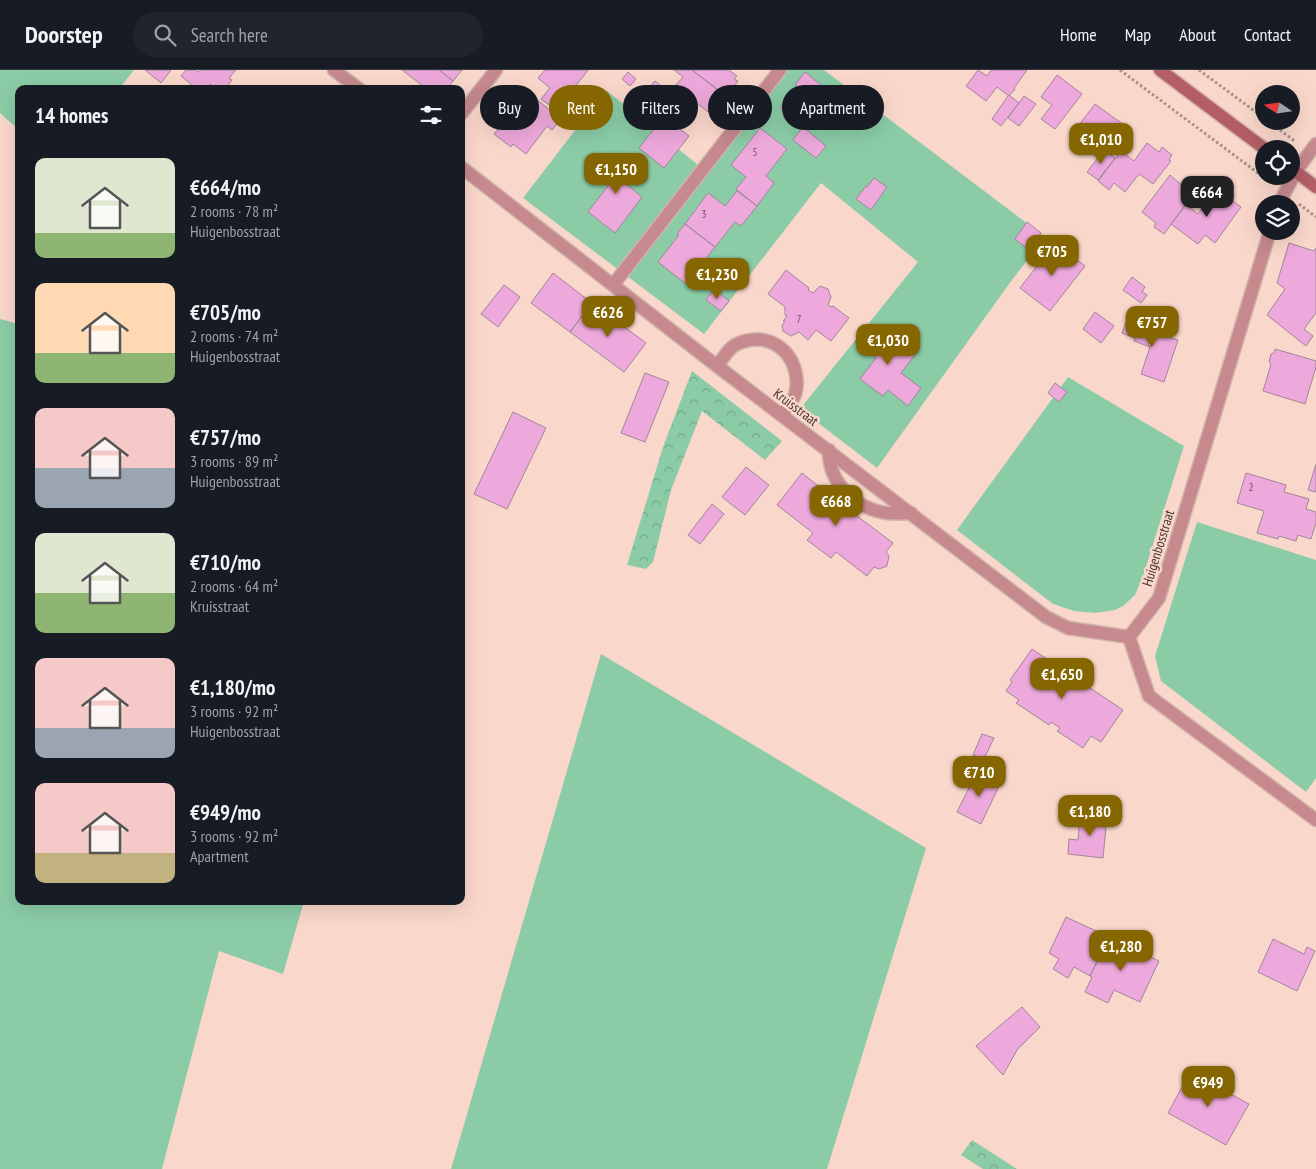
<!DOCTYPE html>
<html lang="en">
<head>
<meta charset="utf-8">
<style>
  :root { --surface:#171b24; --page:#20242c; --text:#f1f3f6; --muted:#9ea1a6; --line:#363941; --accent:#856600 }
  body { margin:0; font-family:"PT Sans Narrow",sans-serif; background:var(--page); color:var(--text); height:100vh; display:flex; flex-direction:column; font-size:19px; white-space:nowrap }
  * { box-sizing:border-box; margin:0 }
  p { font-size:16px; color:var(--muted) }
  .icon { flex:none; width:28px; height:28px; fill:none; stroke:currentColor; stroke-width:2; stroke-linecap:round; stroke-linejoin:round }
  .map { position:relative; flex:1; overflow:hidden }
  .drawer { position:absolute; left:15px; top:15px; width:450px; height:820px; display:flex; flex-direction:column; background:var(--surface); border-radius:10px; box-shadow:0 5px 20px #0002 }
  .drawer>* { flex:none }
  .top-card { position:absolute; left:480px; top:15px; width:475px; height:45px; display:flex; gap:10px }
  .needle { width:32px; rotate:283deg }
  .tools { position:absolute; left:1255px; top:15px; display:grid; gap:10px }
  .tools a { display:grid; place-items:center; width:45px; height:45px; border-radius:50%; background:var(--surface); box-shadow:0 5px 20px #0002; font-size:25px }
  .price { position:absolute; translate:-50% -42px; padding:0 11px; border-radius:10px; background:var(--accent); color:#fff; font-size:16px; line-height:32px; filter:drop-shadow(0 1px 2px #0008) }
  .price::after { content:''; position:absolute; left:50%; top:30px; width:15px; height:11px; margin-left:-8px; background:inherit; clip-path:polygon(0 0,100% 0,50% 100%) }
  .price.on { background:#222; color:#fff }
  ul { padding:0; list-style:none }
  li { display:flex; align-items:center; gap:15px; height:125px; padding:0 20px }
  li span { display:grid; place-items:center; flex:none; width:140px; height:100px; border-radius:10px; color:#555 }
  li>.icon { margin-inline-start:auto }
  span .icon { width:60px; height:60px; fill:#fffc; stroke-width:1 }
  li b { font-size:21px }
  h2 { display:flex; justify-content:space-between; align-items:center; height:60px; padding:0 20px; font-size:21px }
  .chip { padding:0 18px; border-radius:22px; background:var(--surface); box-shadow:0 5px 20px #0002; font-size:18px; line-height:45px }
  .chip.on { background:var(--accent); color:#fff }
  header { display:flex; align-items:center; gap:30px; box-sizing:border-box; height:70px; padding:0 25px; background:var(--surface); border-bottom:1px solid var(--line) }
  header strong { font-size:24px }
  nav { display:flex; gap:28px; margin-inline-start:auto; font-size:18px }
  .search { width:350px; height:45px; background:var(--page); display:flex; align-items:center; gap:12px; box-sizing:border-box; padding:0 18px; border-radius:28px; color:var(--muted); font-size:19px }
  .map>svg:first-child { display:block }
  .green { fill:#8bcca7 }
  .forest { fill:url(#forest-crowns) }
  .building { fill:#eea9dc; stroke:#a08699 }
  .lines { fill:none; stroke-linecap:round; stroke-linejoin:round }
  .lane-casing { stroke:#d2b3a9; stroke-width:15 }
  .street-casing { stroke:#d2b3a9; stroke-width:15 }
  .secondary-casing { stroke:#d2b3a9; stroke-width:15 }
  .path { stroke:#aa9188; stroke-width:3; stroke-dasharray:2.5 2.5; stroke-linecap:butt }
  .lane { stroke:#c5898e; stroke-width:12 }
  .street { stroke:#c5898e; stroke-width:12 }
  .secondary { stroke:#b25d67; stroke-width:12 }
  .labels { text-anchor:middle; stroke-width:5; stroke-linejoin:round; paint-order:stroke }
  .number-label { font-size:11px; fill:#6d525b }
  .street-label { font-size:14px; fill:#423530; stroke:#fad7cb }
</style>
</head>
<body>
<header>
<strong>Doorstep</strong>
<div class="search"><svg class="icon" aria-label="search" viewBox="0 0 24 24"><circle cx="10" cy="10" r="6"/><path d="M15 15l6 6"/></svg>Search here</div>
<nav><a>Home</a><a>Map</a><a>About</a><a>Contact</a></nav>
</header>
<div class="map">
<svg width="1316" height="1099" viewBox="0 0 1316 1099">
  <defs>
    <pattern id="forest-crowns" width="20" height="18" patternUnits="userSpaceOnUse" patternTransform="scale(1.25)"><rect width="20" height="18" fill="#8bcca7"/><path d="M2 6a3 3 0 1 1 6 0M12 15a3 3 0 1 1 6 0" fill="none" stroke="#73a688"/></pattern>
  </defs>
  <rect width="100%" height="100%" fill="#fad7cb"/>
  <!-- green -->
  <path class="green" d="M0 0H134L119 19H19V60L0 43Z
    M772 0H824L1045 167 1009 214 877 398 800 339 918 192 821 113 704 264 523 128 606 20 698 95Z
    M0 249 19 254V831H304L283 904 219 881 162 1099H0Z
    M1068 307 1184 376 1143 506 1135 525 1123 536 1115 540 1095 543 1074 541 1053 534 957 460Z
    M1197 452 1316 490V708L1306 722 1161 611 1155 586Z
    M601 584 926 778 827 1099H451Z"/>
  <!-- forest -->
  <path class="forest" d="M692 301 782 371 765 390 702 341 671 420 653 492 646 499 627 495 663 377Z
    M972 1070 1017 1099H983L961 1085Z"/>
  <!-- building -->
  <path class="building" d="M145 0H171L161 13Z
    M186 0H195L198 2 200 0H236L229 8 232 10 225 19H216L210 14 207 19H197L181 6Z
    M402 0H439L453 11 447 19H427Z
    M439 0H462L453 11Z
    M545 0H588L571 22 580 29 566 47 541 29 550 18 538 8Z
    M674 0H692L726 26 719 34 716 32 708 42 675 16 683 7Z
    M692 0H729L737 6 734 9 738 11 731 20 728 18 723 24Z
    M978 0 987 6 991 0H1027L1014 18 1015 20H1014L1009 26 997 17 986 31 966 16Z
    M628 2 636 9 630 16 622 9Z
    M805 2 837 28 828 39 819 32 812 42 809 39 798 53 780 38 797 16 795 15Z
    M1057 5 1082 24 1055 59 1041 49 1052 35 1041 27Z
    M655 11 664 18 666 15 679 25 670 36 648 19Z
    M1009 25 1019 33 1001 56 992 49 1008 26Z
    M1024 26 1036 34 1019 56 1008 48Z
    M869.5 33a5.5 5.5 0 1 1 11 0a5.5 5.5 0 1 1-11 0Z
    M536 29 561 49 552 60 547 56 526 84 513 74 511 77 494 64 514 38 526 46 529 42 527 40Z
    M1095 34 1124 55 1110 74 1090 59 1081 71 1072 64Z
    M658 35 668 43 665 47 689 66 664 98 639 78 658 54 649 47Z
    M803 57 826 76 816 88 793 70Z
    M760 58 787 79 766 106 774 113 757 136 736 119 746 107 731 95Z
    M1147 73 1159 82 1162 77 1172 85 1169 90 1171 91 1153 114 1139 104 1125 122 1114 113 1109 120 1098 111 1121 81 1134 91Z
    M1104 80 1115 88 1098 110 1087 102Z
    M613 83 636 101 626 114 642 127 615 163 588 142 611 112 598 102Z
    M1170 105 1193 125 1164 164 1154 157 1156 153 1142 142Z
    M874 108 887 117 871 140 856 129 866 116 867 117Z
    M1216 119 1241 137 1215 173 1205 165 1198 174 1171 154 1186 134 1198 144Z
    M737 121 757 136 741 156 735 152 715 177 685 154 708 123 725 136Z
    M1027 152 1041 163 1028 179 1015 169Z
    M685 154 715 177 686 214 658 192 679 165 677 164Z
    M1055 173 1085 196 1050 241 1020 218Z
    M1289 173 1314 181 1316 178V243L1304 259 1313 266 1306 276 1267 245 1285 219 1277 213Z
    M786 200 809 218 808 220 813 223 820 216 828 219 831 227 828 235 831 237 833 236 849 248 831 271 816 260 808 270 799 262 791 266 783 261 782 256 785 251H783L787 246 785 245V237L768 224Z
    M553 203 592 233 570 262 531 233Z
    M1132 207 1145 217 1142 222 1147 225 1141 233 1123 220Z
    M504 215 520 227 498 257 481 244Z
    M714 219 729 231 721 241 706 230Z
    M592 233 646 273 624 302 570 262Z
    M1095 242 1114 256 1101 273 1083 259Z
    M1128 247 1158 257 1156 263 1178 270 1164 312 1141 304 1150 277 1134 271 1135 268 1122 263Z
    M867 256 888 272 892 267 915 285 901 303 921 318 908 336 888 320 883 326 860 309 876 288 855 272Z
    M1275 279 1316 291V297L1305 334 1263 321 1271 294 1269 292 1271 284 1274 283Z
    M645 303 669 312 645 372 621 363Z
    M1055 313 1067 322 1059 332 1048 323Z
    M513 342 546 358 507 439 474 424Z
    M1316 394V422L1308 420Z
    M746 397 769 415 745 445 722 427Z
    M802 403 841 434 843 435 844 434 858 445 857 446 893 473 886 482 889 486 887 496 879 499 874 497 867 506 836 482 831 488 807 470 813 463 777 435Z
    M1246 403 1286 415 1284 422 1309 429 1306 439 1316 442V453L1311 469 1298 465 1296 471 1279 466 1278 469 1257 463 1264 441 1237 433Z
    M712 434 724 444 700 474 688 465Z
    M1032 579 1123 640 1101 672 1091 666 1083 678 1057 661 1060 658 1051 652 1049 655 1016 633 1019 630 1006 621 1012 612 1010 610Z
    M982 664 994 668 984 689 973 685Z
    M977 702 1000 714 981 754 957 742Z
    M1080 744 1107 747 1103 788 1068 784 1069 769 1078 770Z
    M1066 847 1109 867 1090 906 1074 897 1068 908 1053 899 1059 889 1049 883Z
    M1109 867 1159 891 1140 932 1114 920 1108 933 1085 922 1092 907 1090 906Z
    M1273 869 1304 884 1307 877 1315 881 1297 921 1258 902Z
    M1022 937 1040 957 1017 980 1003 1005 976 976Z
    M1190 1002 1249 1034 1226 1075 1168 1043Z"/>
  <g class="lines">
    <defs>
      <path id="lane" d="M717 296C722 290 728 279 735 275 769 257 802 285 796 321 795 329 787 338 782 344
        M829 380C828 413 856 439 887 443 895 444 903 443 911 443"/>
      <path id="street" d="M334 0 359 19
        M461 44 496 0
        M461 97 717 296 1046 547 1068 558 1129 567
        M1279 134 1296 101 1316 74
        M1270 161 1159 528 1129 567 1149 626 1316 750
        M613 215 780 0"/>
      <path id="secondary" d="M1160 0 1265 79
        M1291 98 1316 117"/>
    </defs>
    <!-- lane casing -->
    <use href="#lane" class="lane-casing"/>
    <!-- street casing -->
    <use href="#street" class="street-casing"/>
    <!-- secondary casing -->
    <use href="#secondary" class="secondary-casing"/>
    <!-- path -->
    <path class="path" d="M1120 0 1270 112
      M1199 0 1264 48
      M1268 51 1296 72
      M1299 134 1316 147"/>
    <!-- lane -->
    <use href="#lane" class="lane"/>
    <!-- street -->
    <use href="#street" class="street"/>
    <!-- secondary -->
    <use href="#secondary" class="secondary"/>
  </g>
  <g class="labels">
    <!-- number labels -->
    <g class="number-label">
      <text x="755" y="86">5</text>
      <text x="704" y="148">3</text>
      <text x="799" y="253">7</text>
      <text x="1251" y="421">2</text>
    </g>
    <!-- street labels -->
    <g class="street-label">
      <text transform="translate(796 337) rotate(37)" y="5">Kruisstraat</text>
      <text transform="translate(1158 478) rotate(-73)" y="5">Huigenbosstraat</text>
    </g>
  </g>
</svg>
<div class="tools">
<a><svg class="needle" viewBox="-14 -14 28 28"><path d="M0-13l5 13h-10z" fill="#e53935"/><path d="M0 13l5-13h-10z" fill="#9ea1a6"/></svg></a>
<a><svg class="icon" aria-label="locate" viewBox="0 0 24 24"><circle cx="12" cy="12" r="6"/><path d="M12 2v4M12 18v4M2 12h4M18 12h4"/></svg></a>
<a><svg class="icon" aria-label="layers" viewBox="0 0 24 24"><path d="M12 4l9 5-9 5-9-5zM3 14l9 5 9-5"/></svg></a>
</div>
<b class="price" style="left:1101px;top:95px">€1,010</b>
<b class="price" style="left:616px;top:125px">€1,150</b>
<b class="price on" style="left:1207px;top:148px">€664</b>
<b class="price" style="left:1052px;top:207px">€705</b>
<b class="price" style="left:717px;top:230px">€1,230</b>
<b class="price" style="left:608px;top:268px">€626</b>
<b class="price" style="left:1152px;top:278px">€757</b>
<b class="price" style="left:888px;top:296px">€1,030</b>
<b class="price" style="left:836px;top:457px">€668</b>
<b class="price" style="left:1062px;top:630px">€1,650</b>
<b class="price" style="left:979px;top:728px">€710</b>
<b class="price" style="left:1090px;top:767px">€1,180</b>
<b class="price" style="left:1121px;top:902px">€1,280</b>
<b class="price" style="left:1208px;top:1038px">€949</b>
<div class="top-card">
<a class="chip">Buy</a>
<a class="chip on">Rent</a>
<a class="chip">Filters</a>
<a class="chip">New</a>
<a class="chip">Apartment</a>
</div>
<section class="drawer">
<h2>14 homes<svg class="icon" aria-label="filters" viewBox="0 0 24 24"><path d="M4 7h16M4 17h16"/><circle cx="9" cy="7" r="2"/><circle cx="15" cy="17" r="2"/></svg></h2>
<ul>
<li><span style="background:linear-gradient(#dfe7d0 75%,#8fb573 0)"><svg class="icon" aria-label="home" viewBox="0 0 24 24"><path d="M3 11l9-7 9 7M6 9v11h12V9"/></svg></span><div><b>€664/mo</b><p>2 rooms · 78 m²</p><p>Huigenbosstraat</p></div></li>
<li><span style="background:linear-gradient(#ffd9b3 70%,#8fb573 0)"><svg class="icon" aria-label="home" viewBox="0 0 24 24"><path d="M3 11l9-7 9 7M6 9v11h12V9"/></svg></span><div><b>€705/mo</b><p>2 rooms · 74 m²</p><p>Huigenbosstraat</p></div></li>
<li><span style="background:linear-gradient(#f6c9c9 60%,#9aa5b1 0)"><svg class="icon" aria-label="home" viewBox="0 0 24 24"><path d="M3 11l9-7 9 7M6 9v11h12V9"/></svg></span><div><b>€757/mo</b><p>3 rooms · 89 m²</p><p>Huigenbosstraat</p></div></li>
<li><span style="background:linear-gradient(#dfe7d0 60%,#8fb573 0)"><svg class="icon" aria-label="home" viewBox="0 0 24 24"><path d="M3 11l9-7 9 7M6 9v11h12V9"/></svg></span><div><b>€710/mo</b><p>2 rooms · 64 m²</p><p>Kruisstraat</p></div></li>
<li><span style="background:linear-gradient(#f6c9c9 70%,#9aa5b1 0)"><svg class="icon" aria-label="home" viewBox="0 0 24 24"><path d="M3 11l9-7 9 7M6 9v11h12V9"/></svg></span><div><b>€1,180/mo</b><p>3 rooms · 92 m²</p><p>Huigenbosstraat</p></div></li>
<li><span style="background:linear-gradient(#f6c9c9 70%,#c2b280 0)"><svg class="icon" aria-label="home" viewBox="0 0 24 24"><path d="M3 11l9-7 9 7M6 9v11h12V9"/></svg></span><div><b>€949/mo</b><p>3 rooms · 92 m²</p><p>Apartment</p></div></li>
</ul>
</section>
</div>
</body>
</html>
